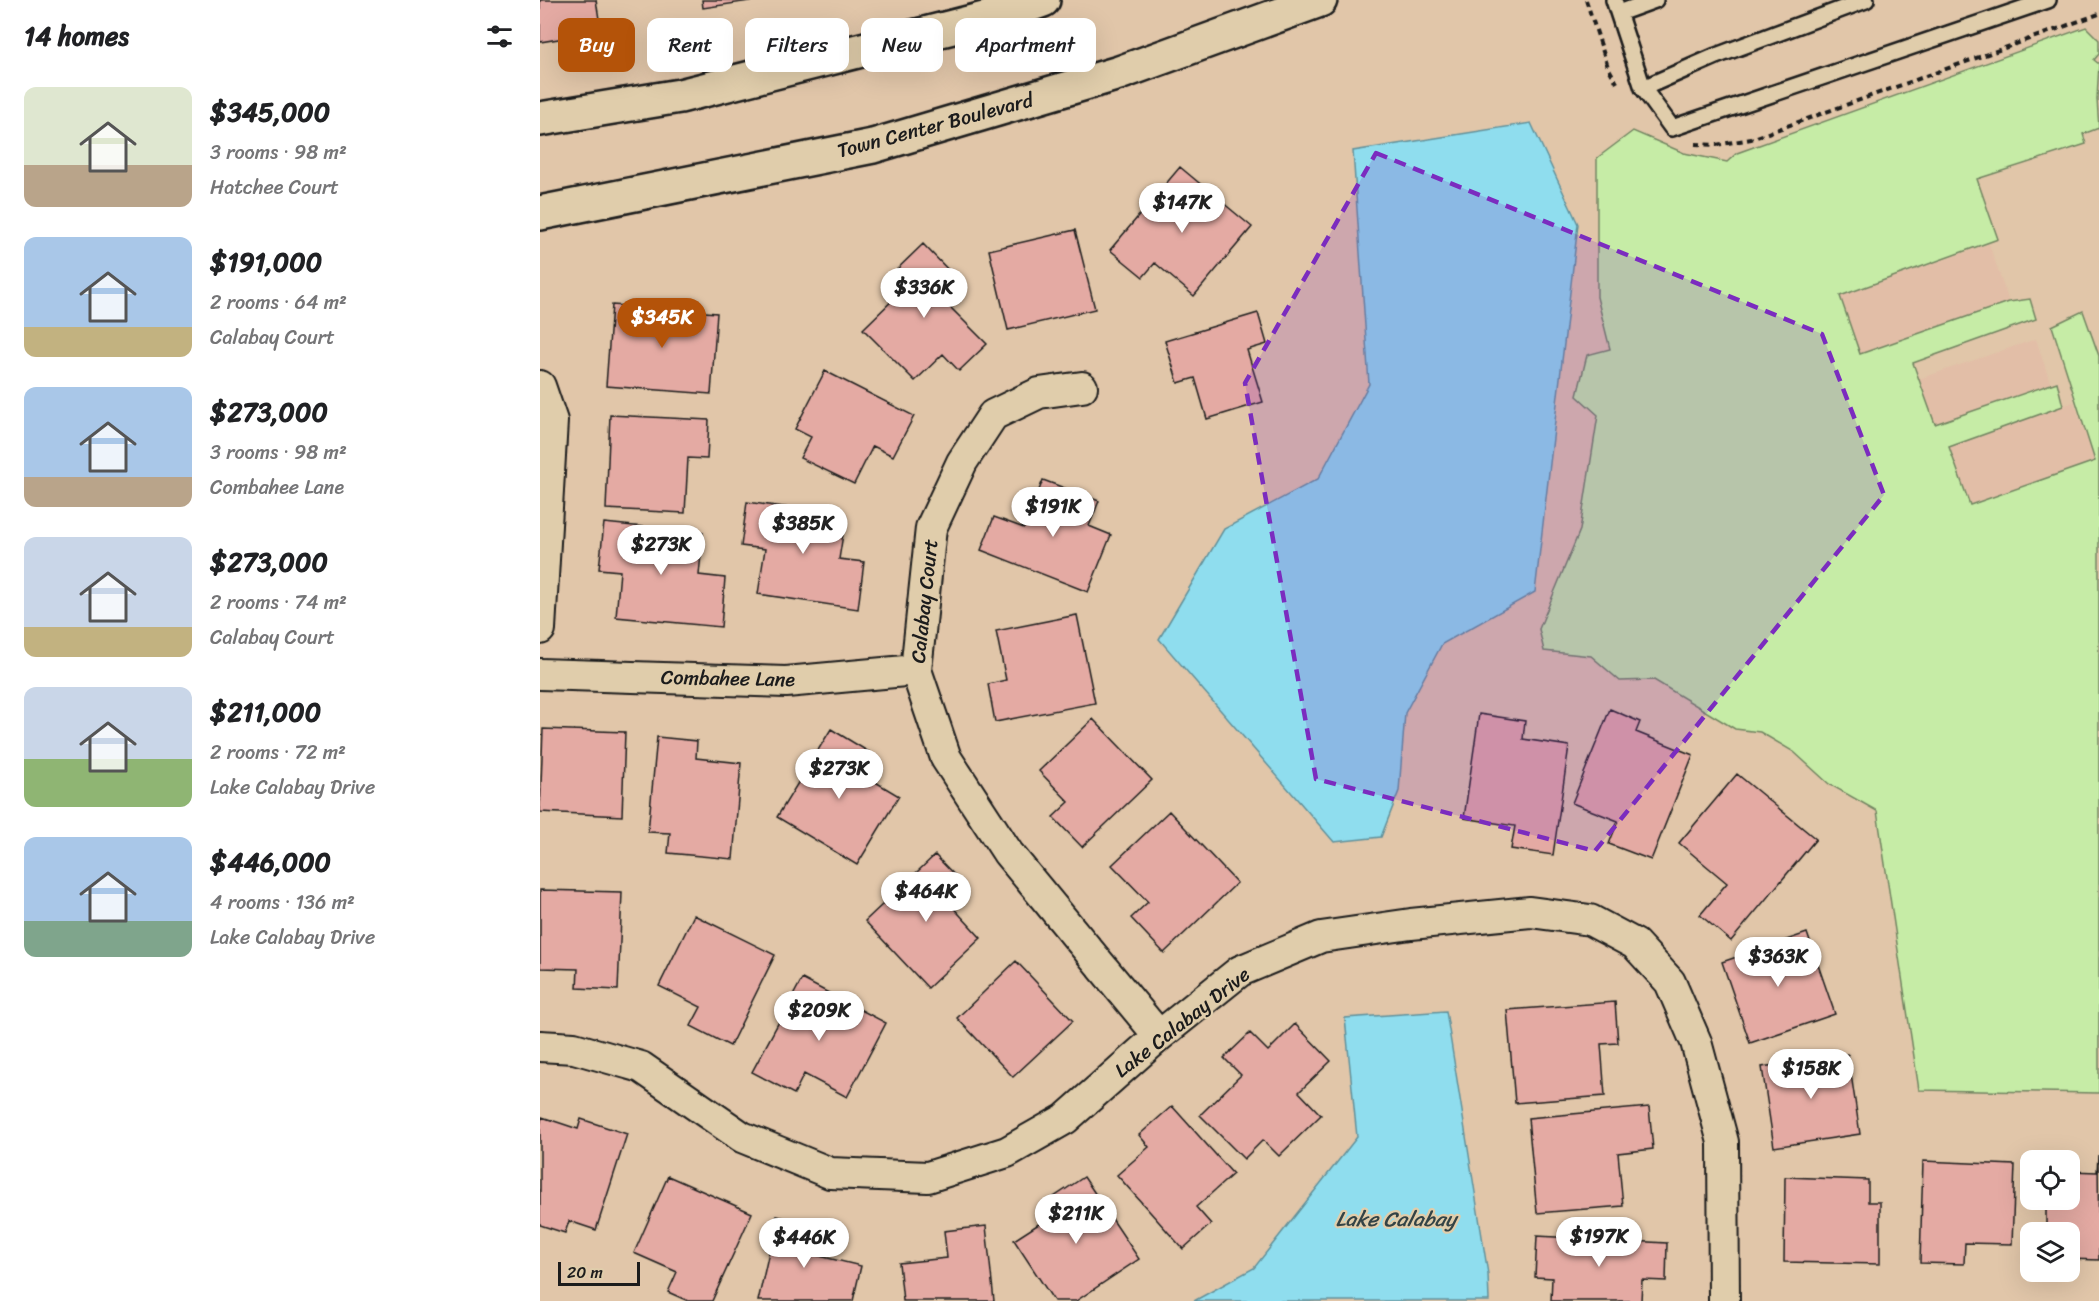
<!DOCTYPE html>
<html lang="en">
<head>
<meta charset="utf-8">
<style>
  :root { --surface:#fff; --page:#f2f2f2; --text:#202124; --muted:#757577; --accent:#b45309 }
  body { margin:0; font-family:Sriracha,sans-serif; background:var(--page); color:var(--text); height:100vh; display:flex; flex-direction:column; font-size:22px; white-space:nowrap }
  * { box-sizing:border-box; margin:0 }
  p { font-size:20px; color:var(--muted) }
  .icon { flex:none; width:33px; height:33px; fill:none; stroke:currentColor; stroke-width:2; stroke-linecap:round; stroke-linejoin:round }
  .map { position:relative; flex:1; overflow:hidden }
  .side { display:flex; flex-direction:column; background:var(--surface); width:540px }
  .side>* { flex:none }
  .guide { position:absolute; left:18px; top:18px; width:570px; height:54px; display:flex; gap:12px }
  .fabs { position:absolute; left:1480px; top:1150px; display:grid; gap:12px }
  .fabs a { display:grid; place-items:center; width:60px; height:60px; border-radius:12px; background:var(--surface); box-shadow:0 6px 24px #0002; font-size:30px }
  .scale { position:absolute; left:18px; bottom:15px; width:82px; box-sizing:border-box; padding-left:6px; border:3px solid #1c1c1c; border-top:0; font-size:16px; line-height:21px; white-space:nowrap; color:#1c1c1c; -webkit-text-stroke:4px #e0cdab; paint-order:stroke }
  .price { position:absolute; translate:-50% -51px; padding:0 14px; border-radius:21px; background:#fff; color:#222; font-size:20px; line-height:39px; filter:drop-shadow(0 2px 3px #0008) }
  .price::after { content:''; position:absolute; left:50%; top:36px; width:18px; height:14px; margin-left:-9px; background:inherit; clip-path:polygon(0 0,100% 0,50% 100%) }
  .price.selected { background:var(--accent); color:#fff }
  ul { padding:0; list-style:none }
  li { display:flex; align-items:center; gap:18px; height:150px; padding:0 24px }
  li span { display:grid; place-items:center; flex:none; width:168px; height:120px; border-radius:12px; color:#555 }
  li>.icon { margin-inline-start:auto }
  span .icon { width:72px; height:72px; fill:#fffc; stroke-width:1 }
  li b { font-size:26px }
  h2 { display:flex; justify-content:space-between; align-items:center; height:72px; padding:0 24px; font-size:26px }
  .tag { padding:0 21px; border-radius:12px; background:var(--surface); box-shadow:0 6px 24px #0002; font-size:21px; line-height:54px }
  .tag.selected { background:var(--accent); color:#fff }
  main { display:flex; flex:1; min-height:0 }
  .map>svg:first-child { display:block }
  .built { fill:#e2bea7 }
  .green { fill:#c6eca6; stroke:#718461; stroke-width:1.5 }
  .water { fill:#8fddee; stroke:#61909a; stroke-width:1.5 }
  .building { fill:#e4aaa3; stroke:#1c1c1c; stroke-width:1.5 }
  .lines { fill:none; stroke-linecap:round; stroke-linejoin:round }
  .lane-casing { stroke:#1c1c1c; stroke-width:20 }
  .street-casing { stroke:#1c1c1c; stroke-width:34 }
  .secondary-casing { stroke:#1c1c1c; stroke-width:38 }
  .path { stroke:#1c1c1c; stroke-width:4; stroke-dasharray:6 4.5; stroke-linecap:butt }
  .lane { stroke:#e0cdab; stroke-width:15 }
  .street { stroke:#e0cdab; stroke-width:30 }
  .secondary { stroke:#e0cdab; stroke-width:33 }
  .marked { fill:#7b2cbf; fill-opacity:0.2; stroke:#7b2cbf; stroke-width:4.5; stroke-dasharray:12 8; stroke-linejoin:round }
  .labels { text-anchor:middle; stroke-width:4.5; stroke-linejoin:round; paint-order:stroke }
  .street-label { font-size:20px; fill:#1c1c1c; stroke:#e0cdab }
  .water-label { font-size:21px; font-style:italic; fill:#334346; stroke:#e0cdab }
</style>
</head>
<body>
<main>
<section class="side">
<h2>14 homes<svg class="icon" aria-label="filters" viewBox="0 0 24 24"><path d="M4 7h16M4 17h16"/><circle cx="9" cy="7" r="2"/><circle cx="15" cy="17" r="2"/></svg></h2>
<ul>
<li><span style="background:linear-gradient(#dfe7d0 65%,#b9a48a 0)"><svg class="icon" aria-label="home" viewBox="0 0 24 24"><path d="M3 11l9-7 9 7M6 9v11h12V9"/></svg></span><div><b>$345,000</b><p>3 rooms · 98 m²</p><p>Hatchee Court</p></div></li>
<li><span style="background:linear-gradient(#a9c7e8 75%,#c2b280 0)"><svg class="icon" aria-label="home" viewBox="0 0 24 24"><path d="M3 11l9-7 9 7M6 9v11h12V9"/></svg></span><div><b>$191,000</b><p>2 rooms · 64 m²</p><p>Calabay Court</p></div></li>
<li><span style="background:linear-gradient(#a9c7e8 75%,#b9a48a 0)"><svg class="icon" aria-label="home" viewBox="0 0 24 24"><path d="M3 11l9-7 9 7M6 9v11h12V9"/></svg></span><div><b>$273,000</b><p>3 rooms · 98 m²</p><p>Combahee Lane</p></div></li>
<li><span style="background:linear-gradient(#c9d6e8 75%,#c2b280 0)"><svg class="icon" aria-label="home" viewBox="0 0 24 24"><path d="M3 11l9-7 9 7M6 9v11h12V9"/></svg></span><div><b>$273,000</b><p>2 rooms · 74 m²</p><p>Calabay Court</p></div></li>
<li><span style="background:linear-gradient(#c9d6e8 60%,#8fb573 0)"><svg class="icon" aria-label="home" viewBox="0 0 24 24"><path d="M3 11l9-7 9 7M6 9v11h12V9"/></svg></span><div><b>$211,000</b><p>2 rooms · 72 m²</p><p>Lake Calabay Drive</p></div></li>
<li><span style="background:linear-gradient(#a9c7e8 70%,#7fa58c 0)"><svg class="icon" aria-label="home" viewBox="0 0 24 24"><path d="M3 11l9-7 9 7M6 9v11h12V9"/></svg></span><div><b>$446,000</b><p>4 rooms · 136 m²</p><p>Lake Calabay Drive</p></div></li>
</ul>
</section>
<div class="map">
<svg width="1559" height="1301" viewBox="0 0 1559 1301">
  <rect width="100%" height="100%" fill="#e1c6a9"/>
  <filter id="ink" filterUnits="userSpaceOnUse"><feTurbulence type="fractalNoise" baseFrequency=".0167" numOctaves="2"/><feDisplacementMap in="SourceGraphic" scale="12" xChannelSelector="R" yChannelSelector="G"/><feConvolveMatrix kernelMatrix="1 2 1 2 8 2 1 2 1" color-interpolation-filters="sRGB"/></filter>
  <g filter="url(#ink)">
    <!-- built -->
    <path class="built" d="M1449 244 1469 302 1320 354 1300 296Z
      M1496 339 1511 385 1394 424 1379 379Z
      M1534 402 1555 461 1430 506 1408 447Z"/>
    <!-- green -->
    <path class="green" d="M1546 27 1559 40V54L1554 60 1559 64 1557 99 1559 128 1543 134 1546 144 1437 179 1458 239 1300 296 1320 354 1469 302 1490 299 1496 319 1373 363 1395 424 1517 382 1523 406 1409 447 1430 505 1555 461 1512 326 1543 311 1559 356V1093L1379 1090 1337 811 1289 784 1254 752 1220 732 1195 729 1114 680 1080 681 1051 656 1004 651 999 629 1040 530 1058 415 1037 396 1047 355 1070 349 1057 297V158L1093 131 1144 153 1187 162 1197 153Z"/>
    <!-- water -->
    <path class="water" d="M991 123 1038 224 995 592 902 644 865 713 859 791 841 837 794 842 619 639 684 529 778 479 829 384 813 151Z
      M906 1011 948 1274 949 1301H654L714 1268 817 1137 805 1018Z"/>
    <!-- building -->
    <path class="building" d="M0 0H56L61 32 0 42Z
      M162 0H216L163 8Z
      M640 167 712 227 654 296 615 263 603 277 570 250Z
      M535 230 555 309 468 330 449 250Z
      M383 244 422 284 404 301 447 344 419 371 403 354 375 381 323 329 365 288 351 275Z
      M72 305 177 313 171 394 66 386Z
      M718 313 727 344 707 350 723 402 667 419 655 378 638 383 625 341Z
      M285 371 374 416 353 456 333 446 314 484 260 458 271 437 255 429Z
      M70 415 169 420 167 459 148 458 145 513 66 509Z
      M503 480 559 501 549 526 571 535 548 592 441 550 454 517 484 528Z
      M207 502 306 516 299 559 324 562 318 609 218 594 225 549 201 546Z
      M64 523 163 533 159 575 185 578 181 627 76 617 80 571 59 569Z
      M537 615 555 703 455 722 448 684 466 680 456 631Z
      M1070 709 1100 722 1096 732 1153 755 1111 860 1069 844 1078 821 1032 803Z
      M939 714 985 721 983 739 1029 746 1013 855 971 849 975 826 924 818Z
      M553 719 612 780 542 847 513 817 529 802 499 771Z
      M3 729 85 732 82 816 0 812Z
      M291 729 329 752 317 771 359 796 317 865 237 817Z
      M117 737 157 741 156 758 201 763 193 859 128 853 130 833 108 832Z
      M1197 774 1276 839 1191 941 1160 915 1187 883 1139 843Z
      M629 811 697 883 624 953 591 918 608 902 572 865Z
      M395 855 425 886 408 902 441 938 388 988 325 921Z
      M0 890 82 892 78 990 37 988 38 969 0 968Z
      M154 915 235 955 190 1046 151 1026 161 1007 119 986Z
      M1267 933 1295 1014 1210 1043 1182 962Z
      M476 961 533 1021 473 1077 417 1018Z
      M262 979 346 1023 307 1097 264 1074 254 1094 212 1072Z
      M1075 1002 1078 1043 1061 1044 1065 1096 975 1103 967 1010Z
      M755 1024 791 1061 759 1092 781 1115 739 1156 723 1140 704 1159 660 1115 701 1075 684 1058 710 1033 728 1051Z
      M1308 1054 1320 1134 1234 1147 1222 1067Z
      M632 1106 693 1174 656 1207 671 1224 643 1249 577 1175 609 1147 599 1135Z
      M1109 1107 1113 1149 1078 1153 1083 1206 997 1213 988 1118Z
      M2 1117 38 1129 41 1119 87 1134 56 1230 29 1221 25 1233 0 1225V1125Z
      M1558 1155 1559 1260 1530 1259V1233H1506V1200H1530V1171L1557 1172Z
      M1383 1161 1475 1165 1472 1244 1425 1243 1424 1264 1380 1263Z
      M128 1176 212 1213 172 1301H148L128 1292 137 1272 94 1253Z
      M544 1177 599 1259 536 1301H514L474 1240 519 1211 511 1199Z
      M1245 1177 1328 1180V1202H1340V1264L1244 1262Z
      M237 1216 277 1226 271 1254 321 1266 313 1301H218Z
      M446 1226 454 1301H363L359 1263 407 1258 404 1231Z
      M997 1236 1127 1243 1126 1281 1102 1280 1101 1301H1011L1012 1278 995 1277Z"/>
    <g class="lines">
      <defs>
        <path id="lane" d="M1074 0 1103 88 1132 128 1508 0
          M1079 13 1115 0
          M1103 88 1176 56 1326 0"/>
        <path id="street" d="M0 386 12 421 0 629
          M542 387 499 393 453 415 422 462 391 528 376 670 406 758 468 853 619 1036
          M0 674 246 682 376 670
          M0 1046 34 1048 101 1067 202 1137 290 1173 388 1177 467 1152 525 1119 619 1036 700 971 781 937 871 924 990 912 1050 920 1095 944 1130 982 1156 1042 1183 1142 1184 1301"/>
        <path id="secondary" d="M0 119 140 96 464 14 503 0
          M0 213 333 146 579 73 780 0"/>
      </defs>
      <!-- lane casing -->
      <use href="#lane" class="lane-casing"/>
      <!-- street casing -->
      <use href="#street" class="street-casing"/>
      <!-- secondary casing -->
      <use href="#secondary" class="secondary-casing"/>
      <!-- path -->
      <path class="path" d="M1046 0 1068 67 1077 83
        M1155 144 1176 145 1211 139 1559 14"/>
      <!-- lane -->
      <use href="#lane" class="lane"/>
      <!-- street -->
      <use href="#street" class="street"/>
      <!-- secondary -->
      <use href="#secondary" class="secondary"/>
    </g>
  </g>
  <!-- marked area -->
  <path class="marked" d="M836 153 1282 334 1344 495 1055 851 776 779 705 383Z"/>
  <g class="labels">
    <!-- street labels -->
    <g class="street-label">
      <text transform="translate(395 125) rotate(-15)" y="7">Town Center Boulevard</text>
      <text transform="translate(384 601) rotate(-84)" y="7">Calabay Court</text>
      <text transform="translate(188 678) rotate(1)" y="7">Combahee Lane</text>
      <text transform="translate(642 1022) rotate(-38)" y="7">Lake Calabay Drive</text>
    </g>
    <!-- water labels -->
    <g class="water-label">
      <text x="856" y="1226">Lake Calabay</text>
    </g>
  </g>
</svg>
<div class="fabs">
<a><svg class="icon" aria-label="locate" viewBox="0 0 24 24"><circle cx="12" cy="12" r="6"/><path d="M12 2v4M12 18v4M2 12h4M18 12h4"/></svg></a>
<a><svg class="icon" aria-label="layers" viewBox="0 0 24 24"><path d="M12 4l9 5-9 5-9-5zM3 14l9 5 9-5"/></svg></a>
</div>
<div class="scale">20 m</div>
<b class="price" style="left:642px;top:234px">$147K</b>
<b class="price" style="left:384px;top:319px">$336K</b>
<b class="price selected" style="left:122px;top:349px">$345K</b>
<b class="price" style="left:513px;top:538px">$191K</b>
<b class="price" style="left:263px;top:555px">$385K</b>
<b class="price" style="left:121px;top:576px">$273K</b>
<b class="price" style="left:299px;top:800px">$273K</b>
<b class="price" style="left:386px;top:923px">$464K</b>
<b class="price" style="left:1238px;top:988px">$363K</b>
<b class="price" style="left:279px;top:1042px">$209K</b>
<b class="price" style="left:1271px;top:1100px">$158K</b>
<b class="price" style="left:536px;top:1245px">$211K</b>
<b class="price" style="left:1059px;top:1268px">$197K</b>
<b class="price" style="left:264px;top:1269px">$446K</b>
<div class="guide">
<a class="tag selected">Buy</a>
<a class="tag">Rent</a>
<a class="tag">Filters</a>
<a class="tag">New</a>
<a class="tag">Apartment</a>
</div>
</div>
</main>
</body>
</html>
